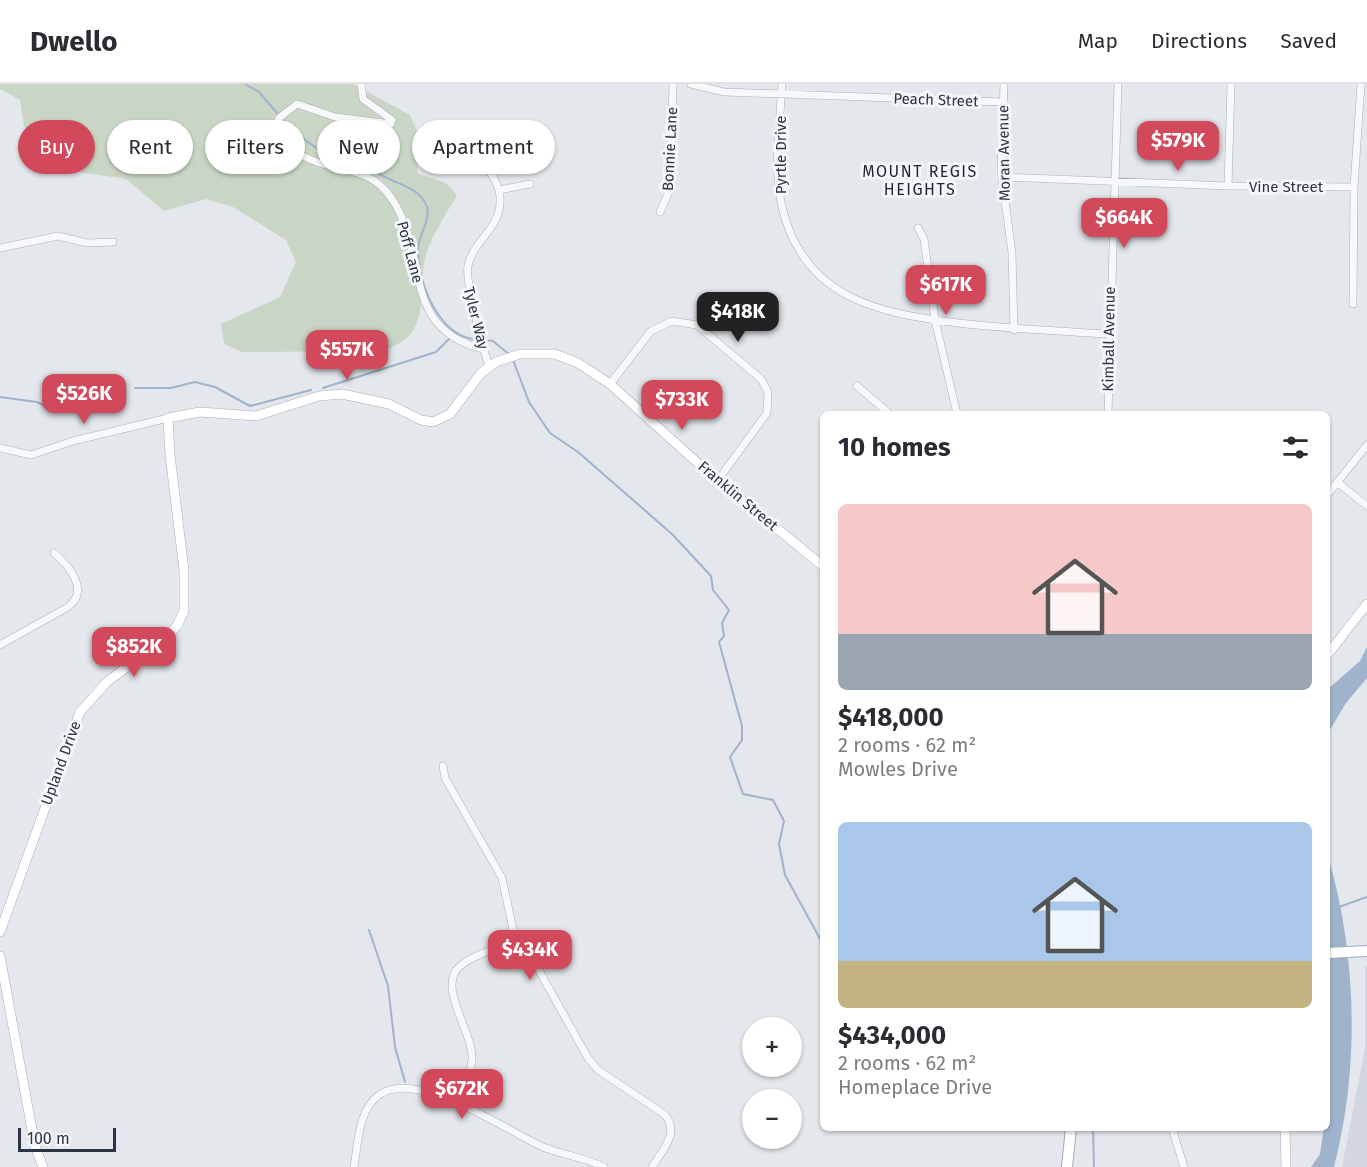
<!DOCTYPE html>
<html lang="en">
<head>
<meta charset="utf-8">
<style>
  :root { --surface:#fff; --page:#f7f7f7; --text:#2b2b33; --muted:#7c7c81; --line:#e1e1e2; --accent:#d1495b }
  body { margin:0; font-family:"Fira Sans",sans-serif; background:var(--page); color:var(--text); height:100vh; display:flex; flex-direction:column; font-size:22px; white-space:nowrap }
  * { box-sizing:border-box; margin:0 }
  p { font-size:20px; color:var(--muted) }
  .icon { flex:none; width:33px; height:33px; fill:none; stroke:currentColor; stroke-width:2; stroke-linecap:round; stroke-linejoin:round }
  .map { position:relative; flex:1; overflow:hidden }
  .details { position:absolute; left:820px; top:327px; width:510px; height:720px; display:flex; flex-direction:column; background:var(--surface); border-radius:9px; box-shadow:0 2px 4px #0004 }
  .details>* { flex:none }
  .banner { position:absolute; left:18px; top:36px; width:570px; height:54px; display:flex; gap:12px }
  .controls { position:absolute; left:742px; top:933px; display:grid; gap:12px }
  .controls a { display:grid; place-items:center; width:60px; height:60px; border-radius:50%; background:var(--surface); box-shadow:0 2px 4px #0004; font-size:30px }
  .scale { position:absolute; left:18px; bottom:15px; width:98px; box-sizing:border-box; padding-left:6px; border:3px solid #2b3445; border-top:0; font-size:16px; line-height:21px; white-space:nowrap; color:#2b3445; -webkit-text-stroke:4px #f4f6f9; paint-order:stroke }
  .price { position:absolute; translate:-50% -51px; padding:0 14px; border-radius:12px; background:var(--accent); color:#fff; font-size:20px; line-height:39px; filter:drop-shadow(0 2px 3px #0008) }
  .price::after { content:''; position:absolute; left:50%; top:36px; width:18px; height:14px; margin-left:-9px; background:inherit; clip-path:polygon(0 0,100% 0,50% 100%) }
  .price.selected { background:#222; color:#fff }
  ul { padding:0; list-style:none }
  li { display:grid; align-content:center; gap:12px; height:318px; padding:0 18px }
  li span { display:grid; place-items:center; height:186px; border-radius:9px; color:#555 }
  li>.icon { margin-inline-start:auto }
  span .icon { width:108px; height:108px; fill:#fffc; stroke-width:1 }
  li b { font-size:26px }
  h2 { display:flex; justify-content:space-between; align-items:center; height:72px; padding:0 18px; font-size:26px }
  .chip { padding:0 21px; border-radius:27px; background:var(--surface); box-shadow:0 2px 4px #0004; font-size:21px; line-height:54px }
  .chip.selected { background:var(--accent); color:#fff }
  header { display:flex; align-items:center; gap:36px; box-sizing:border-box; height:84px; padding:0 30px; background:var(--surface); border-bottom:2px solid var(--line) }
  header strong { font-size:28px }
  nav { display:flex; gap:33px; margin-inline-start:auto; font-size:21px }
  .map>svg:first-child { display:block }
  .built { fill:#d2d6de }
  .green { fill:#c9d6c5 }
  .water { fill:#9fb4cc }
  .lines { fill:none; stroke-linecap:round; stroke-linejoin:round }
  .stream { stroke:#9fb4cc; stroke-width:2 }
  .street-casing { stroke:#a9aeb7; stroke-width:8 }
  .secondary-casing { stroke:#a9aeb7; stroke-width:10 }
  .primary-casing { stroke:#a3abb8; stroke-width:12 }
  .street { stroke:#f7f8fa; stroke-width:7 }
  .secondary { stroke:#fff; stroke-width:9 }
  .primary { stroke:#fff; stroke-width:10 }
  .labels { text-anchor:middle; stroke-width:6; stroke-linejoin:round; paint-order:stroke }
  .street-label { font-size:15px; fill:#2b3445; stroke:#f4f6f9 }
  .neighbourhood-label { font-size:16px; letter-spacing:1.5px; fill:#1d2536; stroke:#f4f6f9 }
</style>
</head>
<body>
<header>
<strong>Dwello</strong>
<nav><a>Map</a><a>Directions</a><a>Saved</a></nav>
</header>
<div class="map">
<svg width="1367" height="1083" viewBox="0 0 1367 1083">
  <rect width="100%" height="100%" fill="#e4e7ec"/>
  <!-- built -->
  <path class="built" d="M1365 882H1367V1083H1342L1365 964Z"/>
  <!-- green -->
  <path class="green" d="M0 0H353L410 31 420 54 417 89 446 99 457 111C447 129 433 149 427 168 414 210 437 251 381 267L242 268 224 260 221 240 280 213 296 178 286 156 233 123 206 115 164 127 126 95 65 86 24 42 20 16 0 5Z"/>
  <!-- water -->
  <path class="water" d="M1367 563V594L1346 619 1328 649V605L1360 577Z
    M1328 772C1357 871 1360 983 1334 1083H1311L1320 1070 1324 1044H1328Z"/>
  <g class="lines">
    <!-- stream -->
    <path class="stream" d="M245 0 259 8 277 29
      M281 34C294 46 305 58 320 66 332 72 347 74 359 78 369 82 377 90 387 94 401 101 421 105 427 123 431 136 418 151 418 166 418 200 439 254 479 256
      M485 256 493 257 510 271
      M513 276 529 318 550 349 578 368 672 450 711 492 713 506 729 526 722 539 724 552 719 558 742 642V656L730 673 743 710 773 716 784 737 779 760 785 791 824 862
      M135 304H171L195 298 215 303 250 322 311 306
      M323 304 436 268 449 255
      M0 313 37 318 49 324 76 310 123 304
      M1339 823 1367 813
      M369 846 388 902 395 963 405 998
      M1093 1044 1094 1083"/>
    <defs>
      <path id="street" d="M361 0 363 15 392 36 391 40 335 33 297 20 279 34 277 40C285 51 291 64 303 72 334 90 368 79 392 115 429 170 400 245 483 265
        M691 0 724 8 1003 18
        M782 0C780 39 773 85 782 123 804 215 878 229 958 239 1009 245 1058 247 1109 250
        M1004 0 1001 86 1012 169 1014 246
        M464 67C490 81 511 108 494 139 485 154 471 165 468 182 465 197 483 265 489 282
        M1002 93 1228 102 1354 103
        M1228 102 1231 0
        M499 106 530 100
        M660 128 670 105 673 0
        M918 144 924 155 935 236 957 330
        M0 164 58 152 87 159 113 158
        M1353 220 1354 103 1361 0
        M610 300 651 247 672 237 697 241 761 295 768 308 767 329 718 396
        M857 302 890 330
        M1108 330 1118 0
        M0 364 31 371 73 357 168 334
        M1337 398 1367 422
        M1328 410 1367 361
        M0 561 68 523C90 506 69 482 54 469
        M443 682 445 694 502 794 514 850 537 883 588 974 598 986 664 1030C681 1048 662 1067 652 1083
        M457 1020C462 1006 471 991 472 976 474 949 437 904 459 883 473 870 500 864 518 857
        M1172 1044 1184 1083
        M354 1083C358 1060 358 1026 379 1011 417 984 505 1046 543 1063 563 1071 585 1074 604 1083"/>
      <path id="secondary" d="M1328 570 1367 520
        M0 848 80 628 107 598 167 552 177 542 184 527V486L170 371 168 334 200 328 256 332 319 312 342 310 389 320 421 336 433 338 450 330 481 289 496 278 520 270H555L578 279 610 300 701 382 824 483
        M0 872 35 1062 43 1083
        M1285 1044 1286 1083"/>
      <path id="primary" d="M1328 869 1367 867
        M1067 1083 1071 1044"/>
    </defs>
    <!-- street casing -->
    <use href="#street" class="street-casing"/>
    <!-- secondary casing -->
    <use href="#secondary" class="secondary-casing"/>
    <!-- primary casing -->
    <use href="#primary" class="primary-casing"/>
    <!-- street -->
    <use href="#street" class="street"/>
    <!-- secondary -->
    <use href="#secondary" class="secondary"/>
    <!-- primary -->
    <use href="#primary" class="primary"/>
  </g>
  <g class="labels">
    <!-- street labels -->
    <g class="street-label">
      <text transform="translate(936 16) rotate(2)" y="5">Peach Street</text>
      <text transform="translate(670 65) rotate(-87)" y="5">Bonnie Lane</text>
      <text transform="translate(1004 69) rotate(-91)" y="5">Moran Avenue</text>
      <text transform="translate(781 71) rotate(-90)" y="5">Pyrtle Drive</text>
      <text x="1286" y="108">Vine Street</text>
      <text transform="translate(410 168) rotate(75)" y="5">Poff Lane</text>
      <text transform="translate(476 234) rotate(76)" y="5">Tyler Way</text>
      <text transform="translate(1109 255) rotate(-89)" y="5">Kimball Avenue</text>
      <text transform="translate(738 412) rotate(40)" y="5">Franklin Street</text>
      <text transform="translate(61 679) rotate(-70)" y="5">Upland Drive</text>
    </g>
    <!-- neighbourhood labels -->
    <g class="neighbourhood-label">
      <text x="920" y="93">MOUNT REGIS<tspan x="920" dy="18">HEIGHTS</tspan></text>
    </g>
  </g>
</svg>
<div class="controls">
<a>+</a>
<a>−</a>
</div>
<div class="scale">100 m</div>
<b class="price" style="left:1178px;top:88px">$579K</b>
<b class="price" style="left:1124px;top:165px">$664K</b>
<b class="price" style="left:946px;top:232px">$617K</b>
<b class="price selected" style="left:738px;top:259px">$418K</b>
<b class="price" style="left:347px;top:297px">$557K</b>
<b class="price" style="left:84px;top:341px">$526K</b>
<b class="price" style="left:682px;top:347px">$733K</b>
<b class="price" style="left:134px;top:594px">$852K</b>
<b class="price" style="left:530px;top:897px">$434K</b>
<b class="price" style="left:462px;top:1036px">$672K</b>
<div class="banner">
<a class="chip selected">Buy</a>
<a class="chip">Rent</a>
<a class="chip">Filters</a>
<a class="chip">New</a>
<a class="chip">Apartment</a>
</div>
<section class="details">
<h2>10 homes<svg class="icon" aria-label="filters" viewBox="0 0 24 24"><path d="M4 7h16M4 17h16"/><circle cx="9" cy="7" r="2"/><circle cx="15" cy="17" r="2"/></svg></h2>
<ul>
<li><span style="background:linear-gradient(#f6c9c9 70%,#9aa5b1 0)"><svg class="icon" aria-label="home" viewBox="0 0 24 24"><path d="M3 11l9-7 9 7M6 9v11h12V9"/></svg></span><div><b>$418,000</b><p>2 rooms · 62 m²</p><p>Mowles Drive</p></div></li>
<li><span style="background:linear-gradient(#a9c7e8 75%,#c2b280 0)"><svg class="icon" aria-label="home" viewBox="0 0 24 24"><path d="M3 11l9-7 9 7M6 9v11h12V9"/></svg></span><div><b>$434,000</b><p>2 rooms · 62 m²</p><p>Homeplace Drive</p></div></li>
</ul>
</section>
</div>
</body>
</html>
